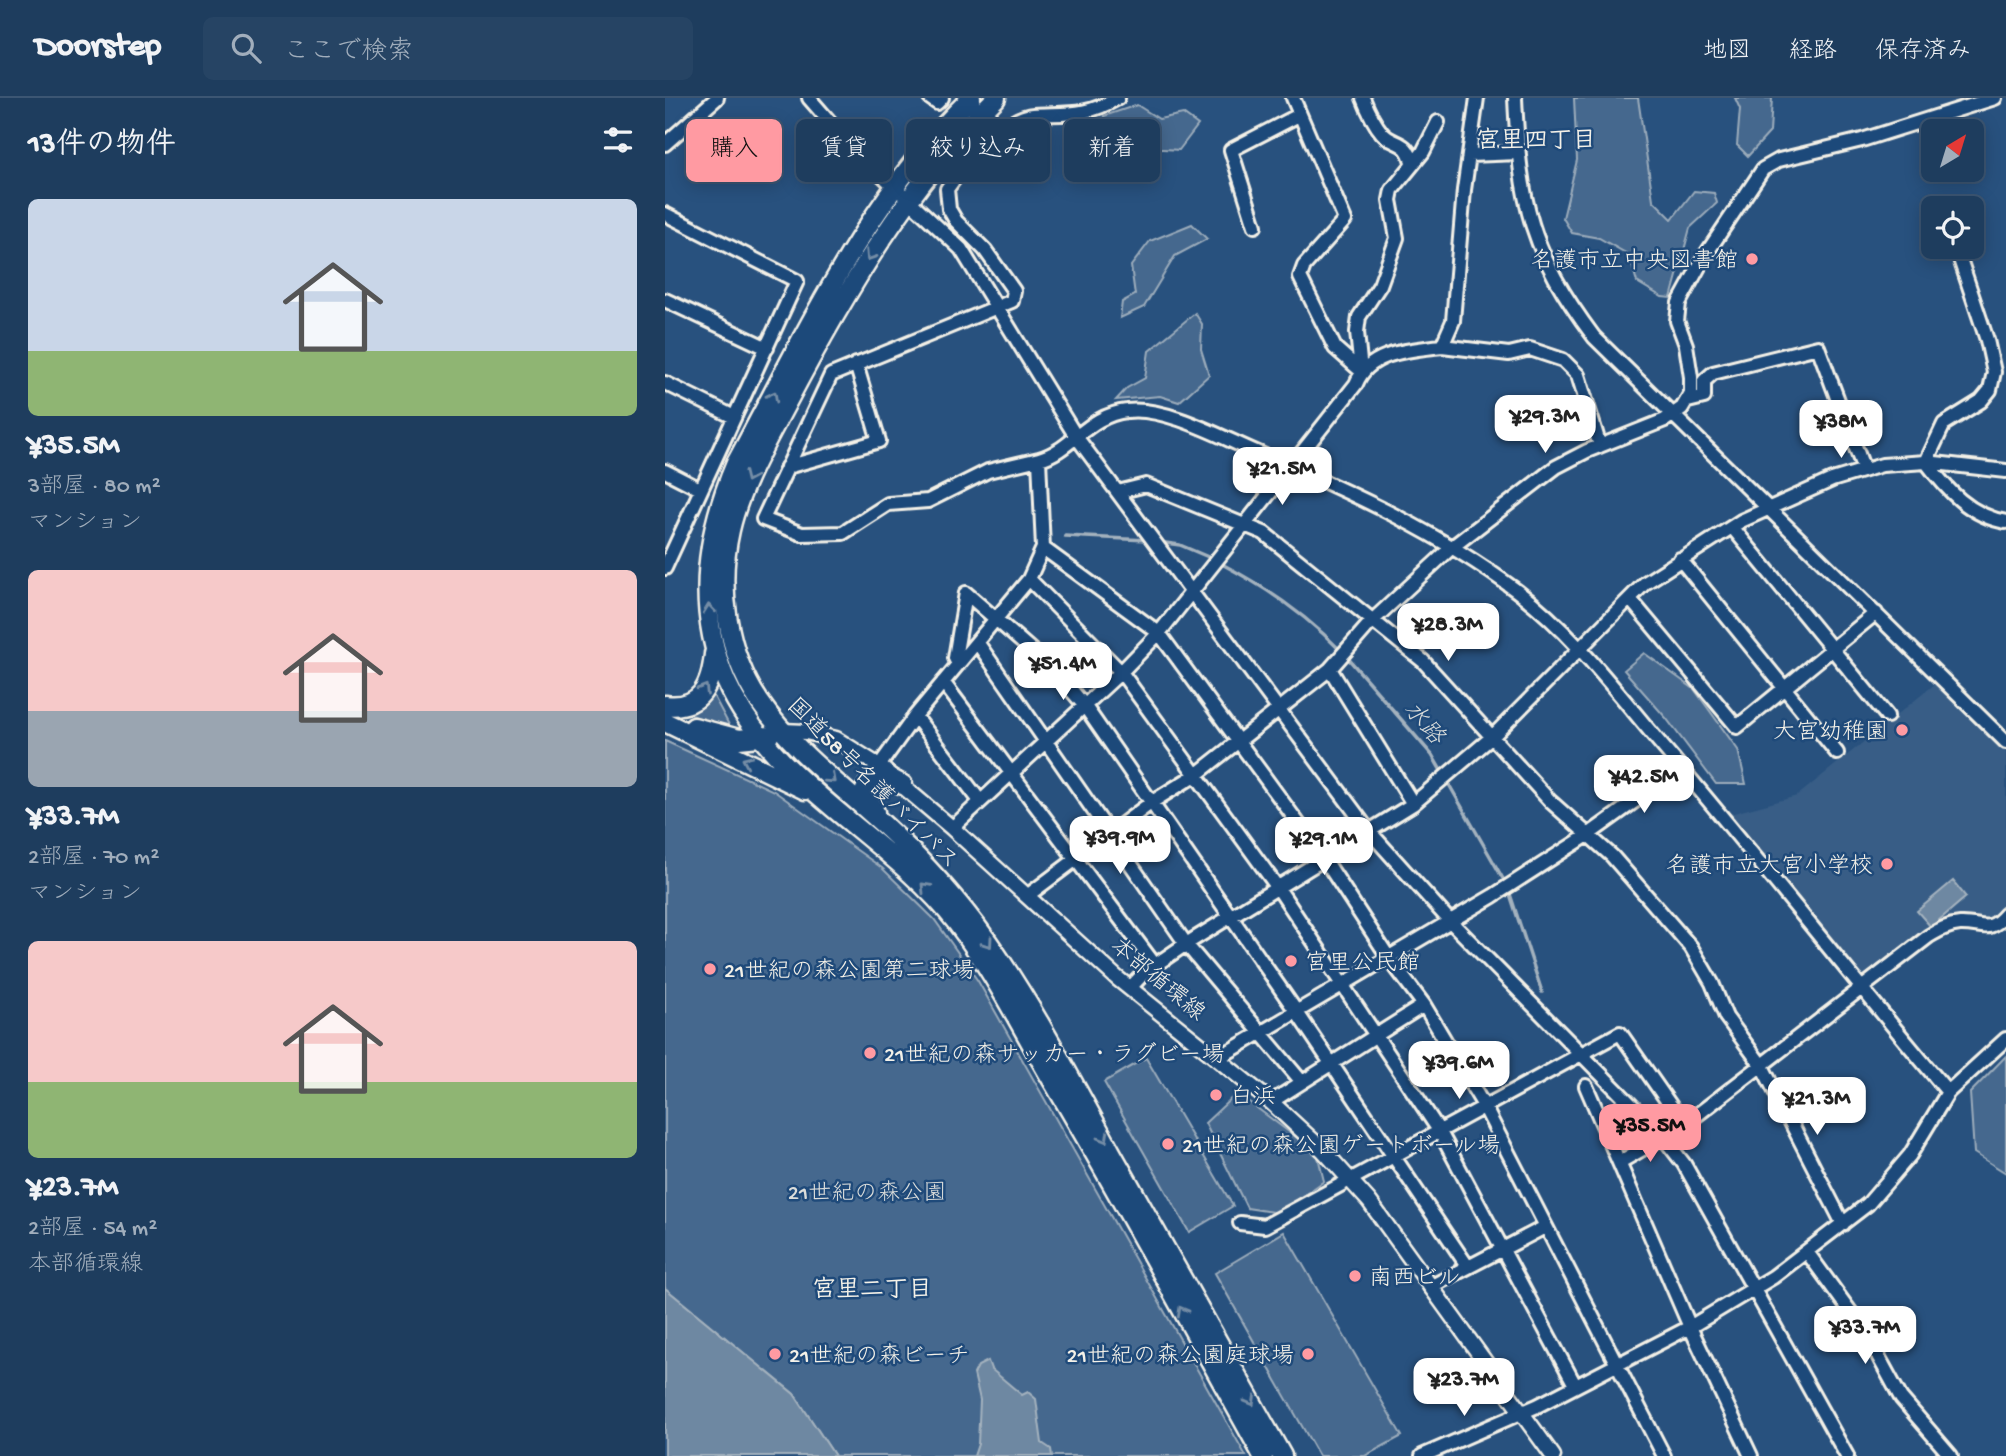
<!DOCTYPE html>
<html lang="ja">
<head>
<meta charset="utf-8">
<style>
  :root { --surface:#1e3d5e; --page:#264464; --text:#f1f3f6; --muted:#a1aebc; --line:#3c5673; --accent:#ff9aa2 }
  body { margin:0; font-family:"Gochi Hand","Klee One",sans-serif; background:var(--page); color:var(--text); height:100vh; display:flex; flex-direction:column; font-size:26px; white-space:nowrap }
  * { box-sizing:border-box; margin:0 }
  p { font-size:23px; color:var(--muted) }
  .icon { flex:none; width:38px; height:38px; fill:none; stroke:currentColor; stroke-width:2; stroke-linecap:round; stroke-linejoin:round }
  .map { position:relative; flex:1; overflow:hidden }
  .side { display:flex; flex-direction:column; background:var(--surface); width:665px }
  .side>* { flex:none }
  .top-card { position:absolute; left:21px; top:21px; width:665px; height:63px; display:flex; gap:14px }
  .needle { width:46px; rotate:38deg }
  .tools { position:absolute; left:1256px; top:21px; display:grid; gap:14px }
  .tools a { display:grid; place-items:center; width:63px; height:63px; border-radius:10px; background:var(--surface); box-shadow:0 4px 18px #0003,0 0 0 2px var(--line); font-size:35px }
  .price { position:absolute; translate:-50% -60px; padding:0 16px; border-radius:14px; background:#fff; color:#222; font-size:23px; line-height:46px; filter:drop-shadow(0 2px 4px #0008) }
  .price::after { content:''; position:absolute; left:50%; top:42px; width:21px; height:16px; margin-left:-10px; background:inherit; clip-path:polygon(0 0,100% 0,50% 100%) }
  .price.on { background:var(--accent); color:#111 }
  ul { padding:0; list-style:none }
  li { display:grid; align-content:center; gap:14px; height:371px; padding:0 28px }
  li span { display:grid; place-items:center; height:217px; border-radius:10px; color:#555 }
  li>.icon { margin-inline-start:auto }
  span .icon { width:126px; height:126px; fill:#fffc; stroke-width:1 }
  li b { font-size:30px }
  h2 { display:flex; justify-content:space-between; align-items:center; height:84px; padding:0 28px; font-size:30px }
  .pill { padding:0 24px; border-radius:10px; background:var(--surface); box-shadow:0 4px 18px #0003,0 0 0 2px var(--line); font-size:24px; line-height:63px }
  .pill.on { background:var(--accent); color:#111 }
  header { display:flex; align-items:center; gap:42px; box-sizing:border-box; height:98px; padding:0 35px; background:var(--surface); border-bottom:2px solid var(--line) }
  header strong { font-size:33px }
  nav { display:flex; gap:38px; margin-inline-start:auto; font-size:24px }
  .search { width:490px; height:63px; background:var(--page); display:flex; align-items:center; gap:18px; box-sizing:border-box; padding:0 24px; border-radius:10px; color:var(--muted); font-size:26px }
  main { display:flex; flex:1; min-height:0 }
  .map>svg:first-child { display:block }
  .built { fill:#375d86 }
  .green { fill:#45688e; stroke:#9cacbb; stroke-width:2 }
  .water { fill:#6e88a2; stroke:#a4b2be; stroke-width:2 }
  .lines { fill:none; stroke-linecap:round; stroke-linejoin:round }
  .stream { stroke:#a4b2be; stroke-width:3.5 }
  .minor-casing { stroke:#f4f1e8; stroke-width:18 }
  .major-casing { stroke:#f4f1e8; stroke-width:19 }
  .highway-casing { stroke:#f4f1e8; stroke-width:23 }
  .minor { stroke:#1f4a7a; stroke-width:12 }
  .major { stroke:#1f4a7a; stroke-width:14 }
  .highway { stroke:#1f4a7a; stroke-width:18 }
  .oneway { stroke:#748da6 }
  .poi-dot { fill:#ff9aa2; stroke:#1f4a7a; stroke-width:2.5 }
  .labels { text-anchor:middle; stroke-width:5; stroke-linejoin:round; paint-order:stroke }
  .poi-label { font-size:23px; fill:#f4f1e8; stroke:#1f4a7a; text-anchor:start }
  .street-label { font-size:23px; fill:#f4f1e8; stroke:#1f4a7a }
  .park-label { font-size:23px; fill:#dadcda; stroke:#1f4a7a }
  .neighbourhood-label { font-size:24px; font-weight:bold; fill:#f4f1e8; stroke:#1f4a7a }
  .water-label { font-size:24px; font-style:italic; fill:#d9dcda; stroke:#1f4a7a }
</style>
</head>
<body>
<header>
<strong>Doorstep</strong>
<div class="search"><svg class="icon" aria-label="search" viewBox="0 0 24 24"><circle cx="10" cy="10" r="6"/><path d="M15 15l6 6"/></svg>ここで検索</div>
<nav><a>地図</a><a>経路</a><a>保存済み</a></nav>
</header>
<main>
<section class="side">
<h2>13件の物件<svg class="icon" aria-label="filters" viewBox="0 0 24 24"><path d="M4 7h16M4 17h16"/><circle cx="9" cy="7" r="2"/><circle cx="15" cy="17" r="2"/></svg></h2>
<ul>
<li><span style="background:linear-gradient(#c9d6e8 70%,#8fb573 0)"><svg class="icon" aria-label="home" viewBox="0 0 24 24"><path d="M3 11l9-7 9 7M6 9v11h12V9"/></svg></span><div><b>¥35.5M</b><p>3部屋 · 80 m²</p><p>マンション</p></div></li>
<li><span style="background:linear-gradient(#f6c9c9 65%,#9aa5b1 0)"><svg class="icon" aria-label="home" viewBox="0 0 24 24"><path d="M3 11l9-7 9 7M6 9v11h12V9"/></svg></span><div><b>¥33.7M</b><p>2部屋 · 70 m²</p><p>マンション</p></div></li>
<li><span style="background:linear-gradient(#f6c9c9 65%,#8fb573 0)"><svg class="icon" aria-label="home" viewBox="0 0 24 24"><path d="M3 11l9-7 9 7M6 9v11h12V9"/></svg></span><div><b>¥23.7M</b><p>2部屋 · 54 m²</p><p>本部循環線</p></div></li>
</ul>
</section>
<div class="map">
<svg width="1341" height="1358" viewBox="0 0 1341 1358">
  <rect width="100%" height="100%" fill="#28517e"/>
  <filter id="ink" filterUnits="userSpaceOnUse"><feTurbulence type="fractalNoise" baseFrequency=".0143" numOctaves="2"/><feDisplacementMap in="SourceGraphic" scale="14" xChannelSelector="R" yChannelSelector="G"/><feConvolveMatrix kernelMatrix="1 2 1 2 8 2 1 2 1" color-interpolation-filters="sRGB"/></filter>
  <g filter="url(#ink)">
    <!-- built -->
    <path class="built" d="M1276 581 1341 645V816L1332 826 1282 828 1196 892 1065 716 1132 698Z"/>
    <!-- green -->
    <path class="green" d="M909 0H973L988 102 1007 121 1029 93 1049 95 1052 105 1025 130 1006 200 997 199 972 184 964 157 934 140 907 135 898 120 912 62Z
      M1070 0H1107L1105 34 1083 58 1072 47 1075 11Z
      M472 7 494 21 518 16 533 27 514 52C484 49 444 55 439 18Z
      M527 126 542 141 510 158 479 209 455 220 457 204 470 197 466 168 485 143Z
      M530 215 537 226 536 251 544 277 514 304 495 298 451 302 462 290 480 280 484 253Z
      M979 555 1029 591 1073 652 1081 686H1051L1001 620 959 572Z
      M46 593 64 627H54L18 614Z
      M0 643 109 693 217 770 269 821 313 883 581 1358H170L129 1296 0 1190Z
      M1341 958V1075L1309 1055 1305 995Z
      M481 960 568 1108 524 1134 439 984Z
      M572 995 652 1055 659 1083 614 1115 582 1110 540 1025Z
      M619 1134 737 1338 700 1358H654L550 1175Z"/>
    <!-- water -->
    <path class="water" d="M1288 783 1301 799 1266 829 1252 813Z
      M0 1190 129 1296 170 1358H0Z
      M323 1263 326 1271 357 1297 363 1294 371 1301 377 1345 386 1351 387 1358H309L313 1346 315 1302 309 1276 313 1268Z"/>
    <g class="lines">
      <!-- stream -->
      <path class="stream" d="M400 438 482 442
        M493 444 515 447 548 461
        M555 465C599 488 641 517 676 553
        M681 558 767 657 778 676
        M782 683 841 786
        M844 793 877 894"/>
      <defs>
        <path id="minor" d="M144 0 184 46 296 151 410 337 704 733 784 822 998 1039 1019 1066 1182 1358
          M265 0 272 5 277 0
          M628 0 680 122 639 168 635 179 670 250 696 273
          M698 0C703 13 708 24 717 35 728 48 743 41 747 65
          M850 0C855 106 865 153 929 239L1341 644
          M0 46 52 0
          M805 57 853 55
          M0 116 132 183 0 470
          M590 128 566 52 634 17
          M0 202 102 250
          M777 248 844 256 865 251 898 262 913 277 935 348
          M696 273 692 234 694 219 715 187 732 140 725 102 727 92 758 54 773 24
          M0 285 69 319
          M1023 303 1039 299V283L1048 275 1153 249 1199 372
          M374 361 323 373 263 403 223 406 178 435 137 436 98 421 166 277 347 203 349 193 320 152 291 123 284 111 282 91C297 69 341 18 368 17 402 15 420 19 453 0
          M1261 364 1279 326 1316 303 1325 292 1329 274 1322 242 1291 149
          M1261 364C1282 392 1305 418 1341 424
          M122 369 214 343 191 266
          M0 373 35 391
          M453 394 481 387 599 435 758 563 885 703 947 758 1026 849 1047 885 1061 919 1097 968 1178 1126
          M1067 429 1222 618
          M378 450 494 535 658 759 724 860 759 907 819 1008 999 1358
          M1015 461 1172 655
          M364 481 456 574 613 790 775 1034 910 1287
          M965 501 1072 629 1211 515
          M312 544 521 846 637 984
          M293 566 290 560 301 495 389 572 419 607 631 913 803 1169
          M665 571 748 706
          M278 584 490 867
          M250 618 315 703
          M214 668 250 618 364 481 378 450 374 361C406 353 423 317 462 313 502 308 561 342 598 357 686 394 775 435 852 493 909 536 953 596 1000 651 1096 763 1187 881 1283 994
          M287 730 456 574 494 535 691 286C704 253 746 252 777 248L788 223 799 92 812 0
          M362 798 487 704 532 676 665 571 707 523 786 450 891 369 922 353 1000 322 1017 310 1026 295V279L1021 247 1012 223 1014 205 1041 156 1098 71 1114 62 1197 42 1330 0
          M465 890 480 874 521 846 748 706 827 639 980 485 1076 423 1167 382 1217 367 1261 364 1341 373
          M553 960 828 798 923 737 1016 670
          M921 988 1025 1229 1086 1358
          M606 1004 759 907
          M955 1064 1019 1027 1264 838C1274 832 1283 827 1295 826 1317 825 1323 837 1341 816
          M575 1125 600 1128 955 935 1019 1027
          M1142 1154 1200 1234 1236 1300 1286 1358
          M765 1189 880 1129
          M757 1358 872 1308 1025 1229 1108 1179 1203 1106 1245 1057 1283 994 1341 941"/>
        <path id="major" d="M117 633 141 634 171 641 214 668 287 730 452 880 606 1004 658 1052 704 1103 888 1358"/>
        <path id="highway" d="M306 0C200 103 140 238 71 365 41 435 30 510 61 583 107 687 224 737 292 825 330 875 358 933 390 987 462 1109 529 1234 598 1358
          M331 0C242 88 179 196 121 306 100 346 75 388 65 432 52 489 62 555 94 603 128 653 177 688 221 729 259 764 293 802 323 844 369 910 407 983 446 1054 503 1155 560 1257 617 1358
          M0 607C36 612 46 587 49 556
          M0 624 140 692
          M29 629 74 641 104 638
          M210 714 200 692 207 680 219 677 238 687"/>
      </defs>
      <!-- minor casing -->
      <use href="#minor" class="minor-casing"/>
      <!-- major casing -->
      <use href="#major" class="major-casing"/>
      <!-- highway casing -->
      <use href="#highway" class="highway-casing"/>
      <!-- minor -->
      <use href="#minor" class="minor"/>
      <!-- major -->
      <use href="#major" class="major"/>
      <!-- highway -->
      <use href="#highway" class="highway"/>
    </g>
    <!-- one-way arrows -->
    <defs><path id="oneway-chevron" d="M-2-3.5L2.5 0L-2 3.5" fill="none" stroke-width="1.6" stroke-linecap="round" stroke-linejoin="round" transform="scale(1.75)"/></defs>
    <g class="oneway">
      <use href="#oneway-chevron" transform="translate(205 158) rotate(123)"/>
      <use href="#oneway-chevron" transform="translate(108 298) rotate(-62)"/>
      <use href="#oneway-chevron" transform="translate(84 379) rotate(114)"/>
      <use href="#oneway-chevron" transform="translate(44 511) rotate(-96)"/>
      <use href="#oneway-chevron" transform="translate(39 591) rotate(-59)"/>
      <use href="#oneway-chevron" transform="translate(82 663) rotate(-156)"/>
      <use href="#oneway-chevron" transform="translate(166 681) rotate(42)"/>
      <use href="#oneway-chevron" transform="translate(260 789) rotate(-134)"/>
      <use href="#oneway-chevron" transform="translate(323 845) rotate(55)"/>
      <use href="#oneway-chevron" transform="translate(439 1040) rotate(61)"/>
      <use href="#oneway-chevron" transform="translate(517 1213) rotate(-119)"/>
      <use href="#oneway-chevron" transform="translate(586 1303) rotate(61)"/>
    </g>
  </g>
  <!-- markers -->
  <g class="poi-dot">
    <circle cx="1087" cy="161" r="7"/>
    <circle cx="1237" cy="632" r="7"/>
    <circle cx="1222" cy="766" r="7"/>
    <circle cx="626" cy="863" r="7"/>
    <circle cx="45" cy="871" r="7"/>
    <circle cx="205" cy="955" r="7"/>
    <circle cx="551" cy="997" r="7"/>
    <circle cx="503" cy="1046" r="7"/>
    <circle cx="690" cy="1178" r="7"/>
    <circle cx="110" cy="1256" r="7"/>
    <circle cx="643" cy="1256" r="7"/>
  </g>
  <g class="labels">
    <!-- poi labels -->
    <g class="poi-label">
      <text x="1073" y="169" text-anchor="end">名護市立中央図書館</text>
      <text x="1223" y="640" text-anchor="end">大宮幼稚園</text>
      <text x="1208" y="774" text-anchor="end">名護市立大宮小学校</text>
      <text x="640" y="871">宮里公民館</text>
      <text x="59" y="879">21世紀の森公園第二球場</text>
      <text x="219" y="963">21世紀の森サッカー・ラグビー場</text>
      <text x="565" y="1005">白浜</text>
      <text x="517" y="1054">21世紀の森公園ゲートボール場</text>
      <text x="704" y="1186">南西ビル</text>
      <text x="124" y="1264">21世紀の森ビーチ</text>
      <text x="629" y="1264" text-anchor="end">21世紀の森公園庭球場</text>
    </g>
    <!-- street labels -->
    <g class="street-label">
      <text transform="translate(209 684) rotate(45)" y="8">国道58号名護バイパス</text>
      <text transform="translate(494 880) rotate(40)" y="8">本部循環線</text>
    </g>
    <!-- park labels -->
    <g class="park-label">
      <text x="202" y="1101">21世紀の森公園</text>
    </g>
    <!-- neighbourhood labels -->
    <g class="neighbourhood-label">
      <text x="871" y="49">宮里四丁目</text>
      <text x="207" y="1198">宮里二丁目</text>
    </g>
    <!-- water labels -->
    <g class="water-label">
      <text transform="translate(760 624) rotate(49)" y="8">水路</text>
    </g>
  </g>
</svg>
<div class="tools">
<a><svg class="needle" viewBox="-14 -14 28 28"><path d="M0-13l5 13h-10z" fill="#e53935"/><path d="M0 13l5-13h-10z" fill="#a1aebc"/></svg></a>
<a><svg class="icon" aria-label="locate" viewBox="0 0 24 24"><circle cx="12" cy="12" r="6"/><path d="M12 2v4M12 18v4M2 12h4M18 12h4"/></svg></a>
</div>
<b class="price" style="left:880px;top:357px">¥29.3M</b>
<b class="price" style="left:1176px;top:362px">¥38M</b>
<b class="price" style="left:617px;top:409px">¥21.5M</b>
<b class="price" style="left:783px;top:565px">¥28.3M</b>
<b class="price" style="left:398px;top:604px">¥51.4M</b>
<b class="price" style="left:979px;top:717px">¥42.5M</b>
<b class="price" style="left:455px;top:778px">¥39.9M</b>
<b class="price" style="left:659px;top:779px">¥29.1M</b>
<b class="price" style="left:794px;top:1003px">¥39.6M</b>
<b class="price" style="left:1152px;top:1039px">¥21.3M</b>
<b class="price on" style="left:985px;top:1066px">¥35.5M</b>
<b class="price" style="left:1200px;top:1268px">¥33.7M</b>
<b class="price" style="left:799px;top:1320px">¥23.7M</b>
<div class="top-card">
<a class="pill on">購入</a>
<a class="pill">賃貸</a>
<a class="pill">絞り込み</a>
<a class="pill">新着</a>
</div>
</div>
</main>
</body>
</html>
